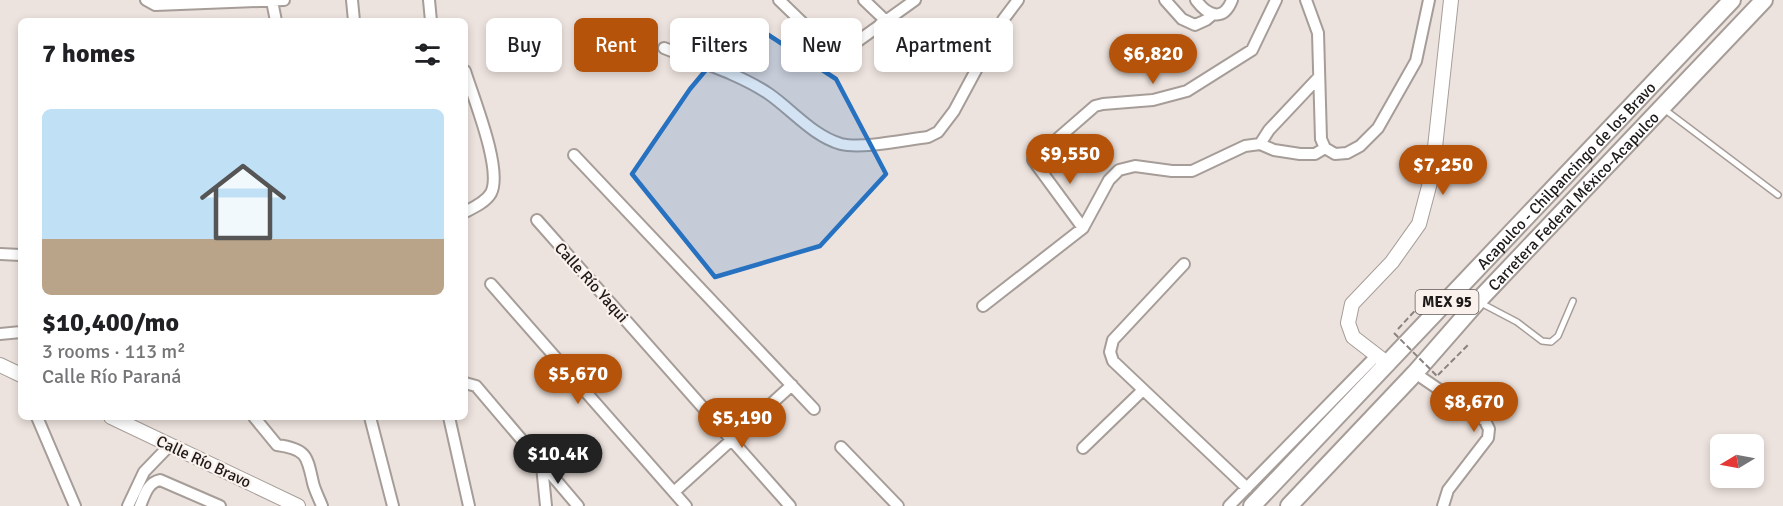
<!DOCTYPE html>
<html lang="en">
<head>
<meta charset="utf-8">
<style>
  :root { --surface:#fff; --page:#f2f2f2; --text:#202124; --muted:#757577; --accent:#b45309 }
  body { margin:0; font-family:Signika,sans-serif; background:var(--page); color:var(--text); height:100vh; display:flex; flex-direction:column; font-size:22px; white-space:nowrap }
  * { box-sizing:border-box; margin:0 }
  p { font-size:20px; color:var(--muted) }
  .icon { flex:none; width:33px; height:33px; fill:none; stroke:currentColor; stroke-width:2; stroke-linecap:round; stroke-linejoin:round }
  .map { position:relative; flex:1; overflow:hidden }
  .panel { position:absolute; left:18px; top:18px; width:450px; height:402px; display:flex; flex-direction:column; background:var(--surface); border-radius:9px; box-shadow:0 3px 9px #0003 }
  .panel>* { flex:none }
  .guide { position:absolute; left:486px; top:18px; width:570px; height:54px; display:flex; gap:12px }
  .needle { width:39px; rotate:260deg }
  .controls { position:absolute; left:1710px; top:434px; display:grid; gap:12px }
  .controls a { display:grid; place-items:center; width:54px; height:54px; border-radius:9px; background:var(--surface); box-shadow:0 3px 9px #0003; font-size:30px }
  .price { position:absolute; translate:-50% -51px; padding:0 14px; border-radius:21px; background:var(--accent); color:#fff; font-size:20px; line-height:39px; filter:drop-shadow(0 2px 3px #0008) }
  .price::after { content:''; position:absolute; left:50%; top:36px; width:18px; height:14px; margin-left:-9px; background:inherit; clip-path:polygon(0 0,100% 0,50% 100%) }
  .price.current { background:#222; color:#fff }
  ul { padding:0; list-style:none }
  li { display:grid; align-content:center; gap:12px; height:318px; padding:0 24px }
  li span { display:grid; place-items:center; height:186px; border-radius:9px; color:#555 }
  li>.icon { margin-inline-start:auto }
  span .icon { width:108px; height:108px; fill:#fffc; stroke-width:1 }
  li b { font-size:26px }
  h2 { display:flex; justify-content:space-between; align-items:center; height:72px; padding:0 24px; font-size:26px }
  .tag { padding:0 21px; border-radius:9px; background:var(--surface); box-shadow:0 3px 9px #0003; font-size:21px; line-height:54px }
  .tag.current { background:var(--accent); color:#fff }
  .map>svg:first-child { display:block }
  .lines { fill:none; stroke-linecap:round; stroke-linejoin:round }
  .service-casing { stroke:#a69d98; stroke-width:8 }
  .minor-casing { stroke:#a69d98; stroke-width:14 }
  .tertiary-casing { stroke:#a69d98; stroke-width:16 }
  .primary-casing { stroke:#a69d98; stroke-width:20 }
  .path { stroke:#89827f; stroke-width:2; stroke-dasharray:6 3; stroke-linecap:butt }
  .service { stroke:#fff; stroke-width:5 }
  .minor { stroke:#fff; stroke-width:10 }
  .tertiary { stroke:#fff; stroke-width:14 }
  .primary { stroke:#fff; stroke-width:16 }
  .path-bridge { stroke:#89827f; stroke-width:2; stroke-dasharray:6 3; stroke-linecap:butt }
  .marked { fill:#2771c1; fill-opacity:0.2; stroke:#2771c1; stroke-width:4.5; stroke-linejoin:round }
  .labels { text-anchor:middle; stroke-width:4.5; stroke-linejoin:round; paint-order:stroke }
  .shield { fill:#faf1ec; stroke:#605a58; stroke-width:1.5 }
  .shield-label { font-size:15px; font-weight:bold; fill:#1e1a19 }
  .street-label { font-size:16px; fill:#1e1a19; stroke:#faf1ec }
</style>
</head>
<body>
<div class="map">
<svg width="1783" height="506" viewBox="0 0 1783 506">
  <rect width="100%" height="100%" fill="#ede3de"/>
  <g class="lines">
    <defs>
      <path id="service" d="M1664 109 1778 195
        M1479 302 1517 322 1542 341 1551 342 1558 336 1573 301"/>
      <path id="minor" d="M146 0 155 5 284 0
        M352 0 354 21
        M429 0 431 21
        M779 0 837 56 915 0
        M864 0 886 21
        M1165 0 1182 19 1195 25 1206 20 1212 15
        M1196 0C1207 15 1223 23 1232 0
        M1306 0 1318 33 1321 139 1325 148 1335 154 1347 153 1360 146 1378 128 1416 61 1429 0
        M272 1 276 21
        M664 48C699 62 738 73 769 94 792 110 813 136 841 144 862 149 904 140 928 137L938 132 954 111 1003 20 1018 0
        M465 71C473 97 503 170 491 193 486 202 473 208 465 212
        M1260 144 1269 130 1319 77
        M574 155 814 409
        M537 220 790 506
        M1083 228 1033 160 1095 106 1103 104 1153 100 1187 91 1252 50 1276 0
        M0 254 21 255
        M1184 264 1113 340 1110 352 1113 361 1247 488
        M491 284 686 506
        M983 306 1083 228 1109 180 1119 170 1135 166 1172 171H1192L1245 146 1260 144 1274 150 1300 154H1315L1325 148
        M0 334 21 332
        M1415 373 1485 421 1489 429 1488 438 1448 490 1443 506
        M465 383 476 386 578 506
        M37 417 75 506
        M254 417 277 445C307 449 307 456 313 483 315 491 319 498 322 506
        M370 417 393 506
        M449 417 469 506
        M841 447 898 506
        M1083 448 1143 390
        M542 466 546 506
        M674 492 792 385
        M128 506 144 472 170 445
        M140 506C145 495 147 483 160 480L220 506
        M1229 506 1376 356"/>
      <path id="tertiary" d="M1388 364 1353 337 1348 323 1352 304 1392 262 1419 224 1432 175 1451 0
        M0 365 21 375
        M111 417 298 506"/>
      <g id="primary">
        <path id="s1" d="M1252 506 1732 0"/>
        <path id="s2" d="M1289 506 1415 373 1478 301 1764 0"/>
      </g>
    </defs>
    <!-- service casing -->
    <use href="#service" class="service-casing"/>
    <!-- minor casing -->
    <use href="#minor" class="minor-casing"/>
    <!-- tertiary casing -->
    <use href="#tertiary" class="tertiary-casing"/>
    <!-- primary casing -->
    <use href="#primary" class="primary-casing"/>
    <!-- path -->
    <path class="path" d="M1398 329 1423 302
      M1438 375 1468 345"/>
    <!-- service -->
    <use href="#service" class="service"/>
    <!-- minor -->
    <use href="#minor" class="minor"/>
    <!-- tertiary -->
    <use href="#tertiary" class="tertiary"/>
    <!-- primary -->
    <use href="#primary" class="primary"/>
    <!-- path-bridge -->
    <path class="path-bridge" d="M1394 333 1437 376"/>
  </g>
  <!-- marked area -->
  <path class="marked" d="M747 21 836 79 886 174 820 246 715 277 632 174 690 89Z"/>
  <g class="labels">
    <!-- shield labels -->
    <rect class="shield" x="1415.5" y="290" width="63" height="24" rx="4.5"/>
    <g class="shield-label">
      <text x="1447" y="307">MEX 95</text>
    </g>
    <!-- street labels -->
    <g class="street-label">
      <text dy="6" stroke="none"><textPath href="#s1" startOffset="456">Acapulco - Chilpancingo de los Bravo</textPath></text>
      <text dy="6" stroke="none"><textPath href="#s2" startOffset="417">Carretera Federal México-Acapulco</textPath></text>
      <text transform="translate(592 282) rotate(48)" y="6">Calle Río Yaqui</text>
      <text transform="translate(204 461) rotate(25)" y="6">Calle Río Bravo</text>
    </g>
  </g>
</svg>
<div class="controls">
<a><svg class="needle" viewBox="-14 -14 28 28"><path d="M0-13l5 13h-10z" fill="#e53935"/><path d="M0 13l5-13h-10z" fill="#757577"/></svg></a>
</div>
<b class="price" style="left:1153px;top:85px">$6,820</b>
<b class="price" style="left:1070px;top:185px">$9,550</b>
<b class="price" style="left:1443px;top:196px">$7,250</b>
<b class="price" style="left:578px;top:405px">$5,670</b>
<b class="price" style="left:1474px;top:433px">$8,670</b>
<b class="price" style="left:742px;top:449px">$5,190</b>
<b class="price current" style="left:558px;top:485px">$10.4K</b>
<div class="guide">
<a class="tag">Buy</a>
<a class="tag current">Rent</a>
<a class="tag">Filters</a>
<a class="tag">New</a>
<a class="tag">Apartment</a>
</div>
<section class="panel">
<h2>7 homes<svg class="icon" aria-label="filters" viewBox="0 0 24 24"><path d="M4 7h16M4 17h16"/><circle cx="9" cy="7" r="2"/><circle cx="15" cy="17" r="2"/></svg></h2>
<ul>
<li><span style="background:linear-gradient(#bfe0f5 70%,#b9a48a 0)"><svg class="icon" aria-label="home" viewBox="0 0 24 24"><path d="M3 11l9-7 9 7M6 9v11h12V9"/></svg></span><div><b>$10,400/mo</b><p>3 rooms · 113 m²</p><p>Calle Río Paraná</p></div></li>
</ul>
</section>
</div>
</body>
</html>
